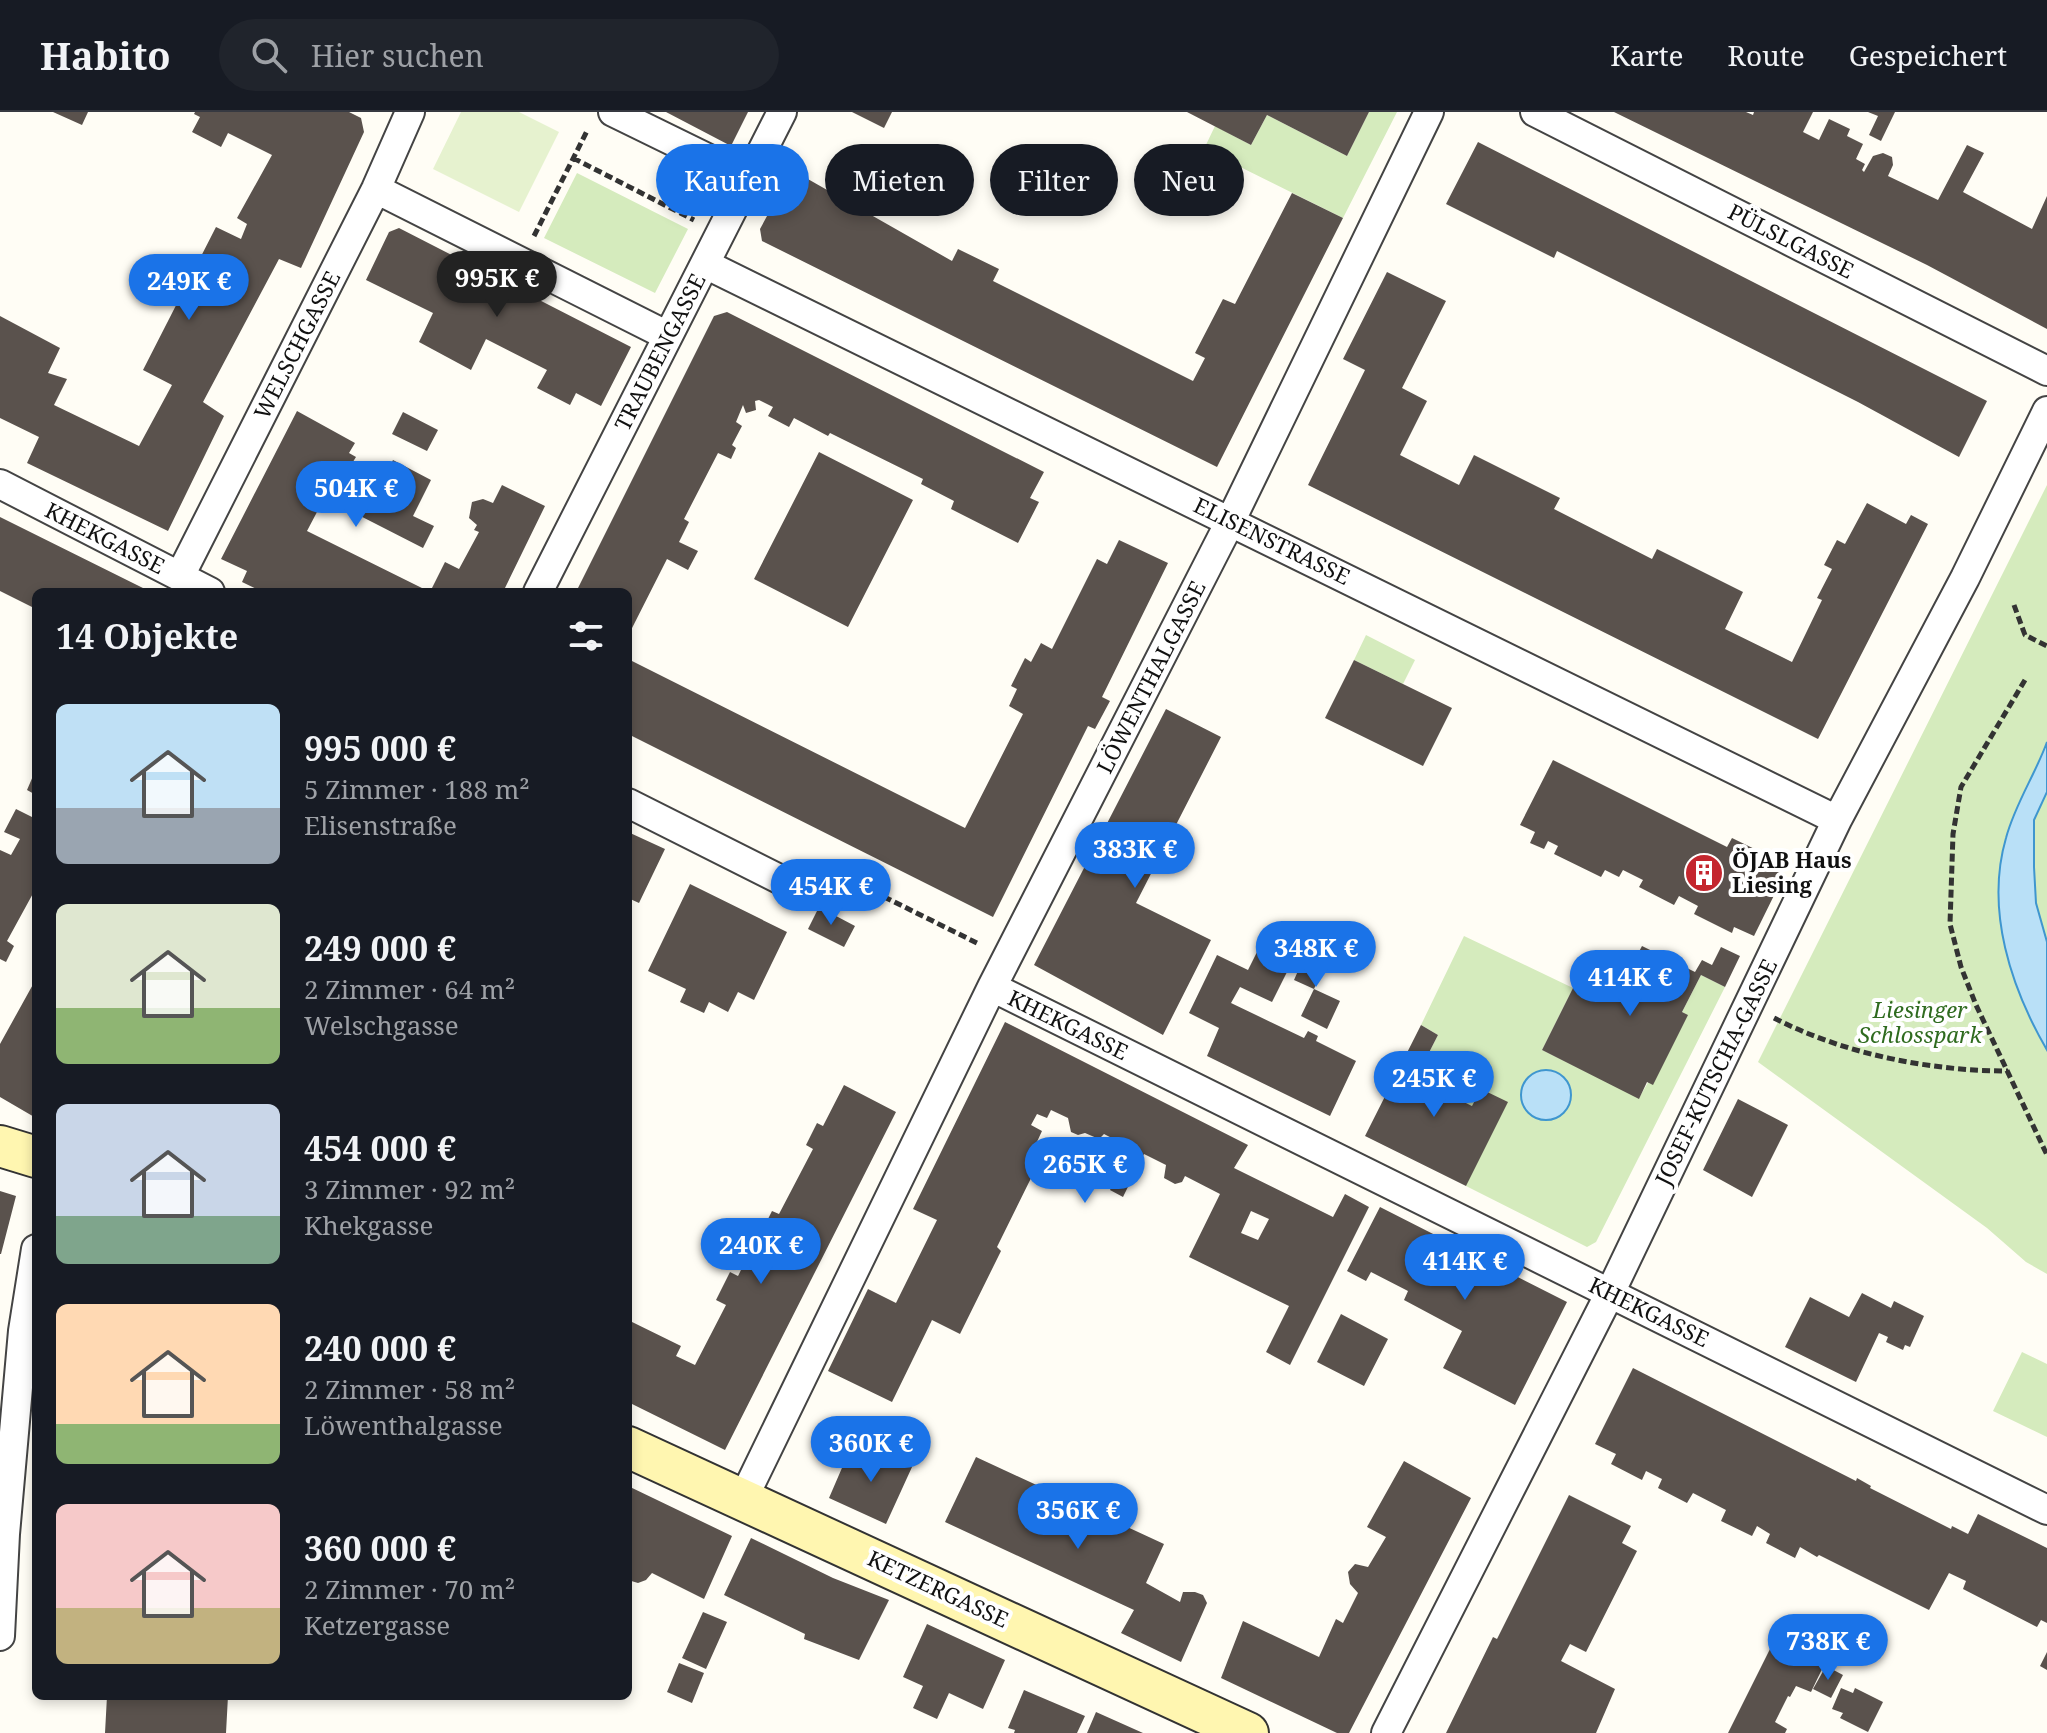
<!DOCTYPE html>
<html lang="de">
<head>
<meta charset="utf-8">
<style>
  :root { --surface:#171b24; --page:#20242c; --text:#f1f3f6; --muted:#9ea1a6; --line:#363941; --accent:#1a73e8 }
  body { margin:0; font-family:"Noto Serif",serif; background:var(--page); color:var(--text); height:100vh; display:flex; flex-direction:column; font-size:30px; white-space:nowrap }
  * { box-sizing:border-box; margin:0 }
  p { font-size:26px; color:var(--muted) }
  .icon { flex:none; width:44px; height:44px; fill:none; stroke:currentColor; stroke-width:2; stroke-linecap:round; stroke-linejoin:round }
  .map { position:relative; flex:1; overflow:hidden }
  .panel { position:absolute; left:32px; top:476px; width:600px; height:1112px; display:flex; flex-direction:column; background:var(--surface); border-radius:12px; box-shadow:0 4px 12px #0003 }
  .panel>* { flex:none }
  .top-card { position:absolute; left:656px; top:32px; width:760px; height:72px; display:flex; gap:16px }
  .price { position:absolute; translate:-50% -68px; padding:0 18px; border-radius:28px; background:var(--accent); color:#fff; font-size:26px; line-height:52px; filter:drop-shadow(0 2px 4px #0008) }
  .price::after { content:''; position:absolute; left:50%; top:48px; width:24px; height:18px; margin-left:-12px; background:inherit; clip-path:polygon(0 0,100% 0,50% 100%) }
  .price.on { background:#222; color:#fff }
  ul { padding:0; list-style:none }
  li { display:flex; align-items:center; gap:24px; height:200px; padding:0 24px }
  li span { display:grid; place-items:center; flex:none; width:224px; height:160px; border-radius:12px; color:#555 }
  li>.icon { margin-inline-start:auto }
  span .icon { width:96px; height:96px; fill:#fffc; stroke-width:1 }
  li b { font-size:34px }
  h2 { display:flex; justify-content:space-between; align-items:center; height:96px; padding:0 24px; font-size:34px }
  .pill { padding:0 28px; border-radius:36px; background:var(--surface); box-shadow:0 4px 12px #0003; font-size:28px; line-height:72px }
  .pill.on { background:var(--accent); color:#fff }
  header { display:flex; align-items:center; gap:48px; box-sizing:border-box; height:112px; padding:0 40px; background:var(--surface); border-bottom:2px solid var(--line) }
  header strong { font-size:38px }
  nav { display:flex; gap:44px; margin-inline-start:auto; font-size:28px }
  .search { width:560px; height:72px; background:var(--page); display:flex; align-items:center; gap:20px; box-sizing:border-box; padding:0 28px; border-radius:44px; color:var(--muted); font-size:30px }
  .map>svg:first-child { display:block }
  .green { fill:#d5ebbd }
  .pitch { fill:#e6f2cf }
  .water { fill:#b9e0f7; stroke:#3f96cf; stroke-width:2 }
  .building { fill:#5a524d; fill-rule:evenodd }
  .lines { fill:none; stroke-linecap:round; stroke-linejoin:round }
  .minor-casing { stroke:#444; stroke-width:32 }
  .secondary-casing { stroke:#333; stroke-width:44 }
  .path { stroke:#333; stroke-width:5; stroke-dasharray:8 4; stroke-linecap:butt }
  .minor { stroke:#fff; stroke-width:28 }
  .secondary { stroke:#fff6b0; stroke-width:40 }
  .labels { text-anchor:middle; stroke-width:8; stroke-linejoin:round; paint-order:stroke }
  .street-label { font-size:22px; fill:#111; stroke:#fff }
  .poi-label { font-size:22px; font-weight:bold; fill:#111; stroke:#fff; text-anchor:start }
  .park-label { font-size:22px; font-style:italic; fill:#2f6b1f; stroke:#fff }
</style>
</head>
<body>
<header>
<strong>Habito</strong>
<div class="search"><svg class="icon" aria-label="search" viewBox="0 0 24 24"><circle cx="10" cy="10" r="6"/><path d="M15 15l6 6"/></svg>Hier suchen</div>
<nav><a>Karte</a><a>Route</a><a>Gespeichert</a></nav>
</header>
<div class="map">
<svg width="2047" height="1621" viewBox="0 0 2047 1621">
  <rect width="100%" height="100%" fill="#fffdf5"/>
  <!-- green -->
  <path class="green" d="M1369 0H1397L1343 106 1204 37 1215 14 1251 33 1267 3 1347 44Z
    M577 61 688 117 655 181 544 126Z
    M2047 373V1162L2026 1150 1987 1116 1758 950Z
    M1366 523 1415 548 1403 572 1354 548Z
    M1464 824 1573 876 1542 938 1639 986 1687 903 1682 900 1701 863 1725 875 1596 1130 1587 1135 1466 1074 1472 994 1416 966 1438 923 1421 913Z
    M2022 1240 2047 1252V1325L1993 1299Z"/>
  <!-- pitch -->
  <path class="pitch" d="M461 0H519L559 20 519 100 433 57Z"/>
  <!-- water -->
  <path class="water" d="M2047 630V680L2034 708V755L2036 791 2047 830V938C2011 876 1985 798 2006 726 2015 692 2035 663 2047 630Z
    M1521 983a25 25 0 1 1 50 0a25 25 0 1 1-50 0Z"/>
  <!-- building -->
  <path class="building" d="M53 0H88L82 13Z
    M195 0H349L361 6 364 20 301 156 279 147 203 290 224 304 168 419 27 351 39 325 0 306V204L60 236 48 261 67 267 54 293 139 334 172 273 143 258 216 115 241 127 247 112 237 106 272 43 228 21 221 35 192 20 200 5 194 2Z
    M666 0H748L731 34Z
    M852 0H892L884 16Z
    M1187 0H1369L1347 44 1267 3 1251 33Z
    M1614 0H1746L1753 3 1754 0H1813L1803 20 1819 28 1829 7 1850 17 1847 24 1863 32 1856 47 1865 52 1862 58 1864 60 1873 44 1883 41 1892 45 1893 53 1888 64 1938 88 1967 33 1984 41 1963 80 2032 117 2047 84V217L1927 153Z
    M1868 0H1895L1881 29 1869 23 1878 4Z
    M1478 30 1987 289 1959 345 1858 290 1557 139 1554 146 1446 92Z
    M792 58 952 149 958 137 999 157 993 169 1193 269 1205 246 1195 241 1223 187 1235 192 1292 81 1343 106 1217 355 762 129 760 117Z
    M399 116 631 235 601 294 576 281 570 293 537 276 547 258 486 227 471 258 419 230 433 201 366 168 389 120Z
    M1387 160 1446 189 1402 276 1427 289 1400 343 1459 373 1474 343 1560 386 1554 397 1652 447 1657 437 1743 480 1725 517 1792 550 1822 488 1817 486 1832 457 1824 453 1837 428 1845 432 1867 391 1906 412 1911 403 1928 412 1818 627 1308 373 1365 258 1343 247Z
    M727 200 1044 360 1030 386 1039 390 1018 431 951 397 954 389 921 372 923 367 830 321 828 324 794 306 789 315 768 304 773 295 759 288 755 289 756 298 746 301 743 293 736 310 742 314 732 333 736 336 731 347 718 341 684 407 689 410 679 430 698 439 688 458 667 447 628 524V480H576L714 204Z
    M297 299 355 331 349 341 356 345 344 364 337 362 307 419 430 480 445 450 459 457 479 420 474 418 477 413 469 406 472 390 483 387 493 391 502 373 545 394 503 480H263L242 470 247 459 221 447Z
    M403 300 438 318 427 339 392 322Z
    M819 340 913 388 848 515 754 467Z
    M393 348 431 368 413 404 434 414 423 436 331 389 344 364 376 381Z
    M0 405 151 480H36V497L0 479Z
    M1119 428 1168 451 1102 585 1110 589 1095 617 1088 614 993 805 628 622V547L965 716 1023 602 1009 594 1017 577 1011 574 1025 546 1031 550 1041 531 1052 537 1097 447 1107 452Z
    M1354 548 1452 596 1423 654 1325 606Z
    M1166 597 1221 625 1136 791 1211 828 1163 923 1034 853Z
    M1553 648 1727 735 1732 726 1771 745 1766 754 1784 763 1754 824 1734 815 1732 821 1694 802 1698 794 1679 784 1674 793 1639 775 1643 768 1623 758 1619 765 1605 758 1601 765 1554 742 1558 734 1548 729 1544 737 1530 731 1535 720 1520 713Z
    M36 657V683L27 678Z
    M16 697 36 707V776L7 829 14 834 6 850 0 847V738L11 743 20 727 4 720Z
    M628 720 665 737 639 791 628 786Z
    M690 772 787 820 754 888 738 880 728 900 709 890 704 901 680 890 686 877 648 859Z
    M819 795 855 814 844 835 808 817Z
    M1262 830 1294 846 1272 890 1240 875 1231 891 1304 926 1308 919 1318 924 1316 929 1356 949 1330 1004 1207 944 1219 916 1189 901 1217 843 1248 858Z
    M1309 834 1329 843 1314 877 1340 889 1327 917 1301 904 1314 877 1294 868Z
    M1642 834 1695 860 1702 848 1712 853 1721 835 1740 844 1725 875 1701 863 1682 900 1688 903 1653 973 1647 970 1639 987 1542 938 1585 852 1623 870Z
    M36 867V1006L0 985V932Z
    M1005 910 1248 1033 1234 1056 1333 1105 1345 1082 1369 1095 1290 1253 1266 1240 1289 1194 1189 1145 1220 1082 1185 1064 1182 1070 1175 1072 1164 1066 1166 1053 1144 1042 1123 1085 1110 1078 1131 1036 1104 1022 1099 1027 1085 1021 1078 1023 1071 1020 1068 1006 1051 998 1047 1006 1037 1002 1031 1013 1042 1019 1029 1047 1038 1052 997 1135 1001 1139 960 1222 932 1208 892 1290 828 1259 868 1177 896 1191 937 1108 913 1097ZM1251 1099 1269 1107 1258 1128 1241 1121Z
    M1421 913 1438 923 1416 966 1472 994 1481 977 1508 990 1466 1074 1365 1024Z
    M844 973 896 1000 725 1338 628 1290V1208L681 1234 676 1244 695 1253 726 1193 716 1188 730 1160 738 1164 749 1142 758 1145 770 1123 762 1119 772 1099 779 1102 813 1037 806 1033 817 1011 823 1014Z
    M1738 987 1788 1013 1752 1085 1703 1058Z
    M0 1079 16 1084 1 1142H0Z
    M1380 1095 1567 1190 1515 1293 1443 1256 1462 1219 1404 1188 1408 1179 1371 1160 1366 1169 1347 1159Z
    M1862 1181 1891 1196 1894 1189 1924 1204 1910 1235 1905 1233 1903 1238 1886 1230 1888 1225 1879 1221 1856 1270 1785 1235 1810 1185 1849 1205Z
    M1341 1202 1388 1227 1364 1274 1317 1250Z
    M1633 1256 1856 1369 1857 1366 1871 1374 1870 1376 1951 1417 1952 1414 1968 1422 1978 1402 2047 1436V1511L2041 1508 2037 1515 1963 1477 1966 1469 1949 1461 1929 1498 1819 1443 1817 1445 1800 1435 1795 1446 1766 1431 1770 1422 1757 1414 1752 1424 1721 1409 1726 1398 1693 1381 1687 1391 1658 1376 1662 1367 1646 1359 1642 1368 1611 1352 1616 1342 1595 1332Z
    M851 1335 890 1352 892 1345 900 1343 912 1347V1355L886 1412 829 1386Z
    M976 1345 1164 1432 1146 1471 1180 1490 1183 1480H1195L1203 1483 1207 1491 1181 1550 1121 1521 1134 1498 945 1410Z
    M1404 1349 1471 1386 1349 1621H1337L1221 1566 1243 1509 1319 1545 1336 1507 1343 1511 1358 1481 1350 1472 1348 1460 1355 1452 1368 1455 1386 1425 1367 1415Z
    M628 1374 732 1424 704 1487 652 1461 646 1468 638 1471 628 1468Z
    M1569 1383 1631 1414 1622 1431 1637 1439 1586 1540 1570 1532 1561 1549 1615 1577 1596 1621H1446L1493 1525 1497 1527Z
    M751 1426 833 1466 889 1488 859 1548 804 1527 805 1522 724 1483Z
    M703 1500 727 1510 706 1557 682 1546Z
    M927 1512 1005 1548 983 1597 949 1581 937 1607 913 1596 923 1574 903 1565Z
    M1776 1525 1812 1543 1811 1546 1824 1553 1811 1580 1796 1574 1790 1585 1788 1584 1775 1610 1787 1617 1785 1621H1728Z
    M2047 1540V1558L2040 1554Z
    M679 1551 704 1561 692 1591 667 1580Z
    M1826 1554 1843 1563 1831 1586 1813 1577Z
    M1841 1576 1853 1581 1855 1576 1883 1590 1868 1620 1840 1606 1843 1601 1832 1597Z
    M1024 1578 1085 1604 1077 1621H1014L1015 1618 1008 1616Z
    M107 1584H228L226 1621H105Z
    M1096 1600 1143 1621H1087Z"/>
  <g class="lines">
    <defs>
      <path id="minor" d="M613 0 748 66
        M1535 0 2047 259
        M376 77 668 224
        M705 152 1837 708
        M0 372 210 480
        M180 464 376 77 410 0
        M538 480 782 0
        M628 691 805 780
        M992 875 2047 1398
        M743 1387 992 875 1231 408 1429 0
        M0 1524 5 1422 23 1219 36 1137
        M1386 1621 1610 1181 1837 708 1965 466 2047 299"/>
      <path id="secondary" d="M0 1034 36 1045
        M628 1335 1248 1621"/>
    </defs>
    <!-- minor casing -->
    <use href="#minor" class="minor-casing"/>
    <!-- secondary casing -->
    <use href="#secondary" class="secondary-casing"/>
    <!-- path -->
    <path class="path" d="M573 46 694 108
      M534 124 587 19
      M2014 493 2025 523 2047 534
      M2025 568 1961 675 1953 722 1950 812 1961 855 1976 893 2047 1043
      M830 758 979 832
      M1774 906C1844 942 1930 959 2008 959"/>
    <!-- minor -->
    <use href="#minor" class="minor"/>
    <!-- secondary -->
    <use href="#secondary" class="secondary"/>
  </g>
  <!-- icons -->
  <defs>
    <symbol id="building-disc" viewBox="-11 -11 22 22"><circle r="9.5" fill="#c4262e" stroke="#fff"/><path d="M-4-6H4V6H1V3H-1V6H-4ZM-2.5-4.3h1.7v1.8h-1.7ZM.8-4.3h1.7v1.8H.8ZM-2.5-1h1.7V.8h-1.7ZM.8-1h1.7V.8H.8Z" fill="#fff"/></symbol>
  </defs>
  <g fill-rule="evenodd">
    <use href="#building-disc" x="1682" y="739" width="44" height="44"/>
  </g>
  <g class="labels">
    <!-- street labels -->
    <g class="street-label">
      <text transform="translate(1791 129) rotate(27)" y="8">PÜLSLGASSE</text>
      <text transform="translate(297 233) rotate(-63)" y="8">WELSCHGASSE</text>
      <text transform="translate(660 240) rotate(-63)" y="8">TRAUBENGASSE</text>
      <text transform="translate(105 426) rotate(27)" y="8">KHEKGASSE</text>
      <text transform="translate(1272 429) rotate(26)" y="8">ELISENSTRASSE</text>
      <text transform="translate(1151 565) rotate(-63)" y="8">LÖWENTHALGASSE</text>
      <text transform="translate(1068 913) rotate(26)" y="8">KHEKGASSE</text>
      <text transform="translate(1716 960) rotate(-64)" y="8">JOSEF-KUTSCHA-GASSE</text>
      <text transform="translate(1649 1200) rotate(26)" y="8">KHEKGASSE</text>
      <text transform="translate(938 1477) rotate(25)" y="8">KETZERGASSE</text>
    </g>
    <!-- poi labels -->
    <g class="poi-label">
      <text x="1732" y="756">ÖJAB Haus<tspan x="1732" dy="25">Liesing</tspan></text>
    </g>
    <!-- park labels -->
    <g class="park-label">
      <text x="1920" y="906">Liesinger<tspan x="1920" dy="25">Schlosspark</tspan></text>
    </g>
  </g>
</svg>
<b class="price on" style="left:497px;top:207px">995K €</b>
<b class="price" style="left:189px;top:210px">249K €</b>
<b class="price" style="left:356px;top:417px">504K €</b>
<b class="price" style="left:1135px;top:778px">383K €</b>
<b class="price" style="left:831px;top:815px">454K €</b>
<b class="price" style="left:1316px;top:877px">348K €</b>
<b class="price" style="left:1630px;top:906px">414K €</b>
<b class="price" style="left:1434px;top:1007px">245K €</b>
<b class="price" style="left:1085px;top:1093px">265K €</b>
<b class="price" style="left:761px;top:1174px">240K €</b>
<b class="price" style="left:1465px;top:1190px">414K €</b>
<b class="price" style="left:871px;top:1372px">360K €</b>
<b class="price" style="left:1078px;top:1439px">356K €</b>
<b class="price" style="left:1828px;top:1570px">738K €</b>
<div class="top-card">
<a class="pill on">Kaufen</a>
<a class="pill">Mieten</a>
<a class="pill">Filter</a>
<a class="pill">Neu</a>
</div>
<section class="panel">
<h2>14 Objekte<svg class="icon" aria-label="filters" viewBox="0 0 24 24"><path d="M4 7h16M4 17h16"/><circle cx="9" cy="7" r="2"/><circle cx="15" cy="17" r="2"/></svg></h2>
<ul>
<li><span style="background:linear-gradient(#bfe0f5 65%,#9aa5b1 0)"><svg class="icon" aria-label="home" viewBox="0 0 24 24"><path d="M3 11l9-7 9 7M6 9v11h12V9"/></svg></span><div><b>995 000 €</b><p>5 Zimmer · 188 m²</p><p>Elisenstraße</p></div></li>
<li><span style="background:linear-gradient(#dfe7d0 65%,#8fb573 0)"><svg class="icon" aria-label="home" viewBox="0 0 24 24"><path d="M3 11l9-7 9 7M6 9v11h12V9"/></svg></span><div><b>249 000 €</b><p>2 Zimmer · 64 m²</p><p>Welschgasse</p></div></li>
<li><span style="background:linear-gradient(#c9d6e8 70%,#7fa58c 0)"><svg class="icon" aria-label="home" viewBox="0 0 24 24"><path d="M3 11l9-7 9 7M6 9v11h12V9"/></svg></span><div><b>454 000 €</b><p>3 Zimmer · 92 m²</p><p>Khekgasse</p></div></li>
<li><span style="background:linear-gradient(#ffd9b3 75%,#8fb573 0)"><svg class="icon" aria-label="home" viewBox="0 0 24 24"><path d="M3 11l9-7 9 7M6 9v11h12V9"/></svg></span><div><b>240 000 €</b><p>2 Zimmer · 58 m²</p><p>Löwenthalgasse</p></div></li>
<li><span style="background:linear-gradient(#f6c9c9 65%,#c2b280 0)"><svg class="icon" aria-label="home" viewBox="0 0 24 24"><path d="M3 11l9-7 9 7M6 9v11h12V9"/></svg></span><div><b>360 000 €</b><p>2 Zimmer · 70 m²</p><p>Ketzergasse</p></div></li>
</ul>
</section>
</div>
</body>
</html>
